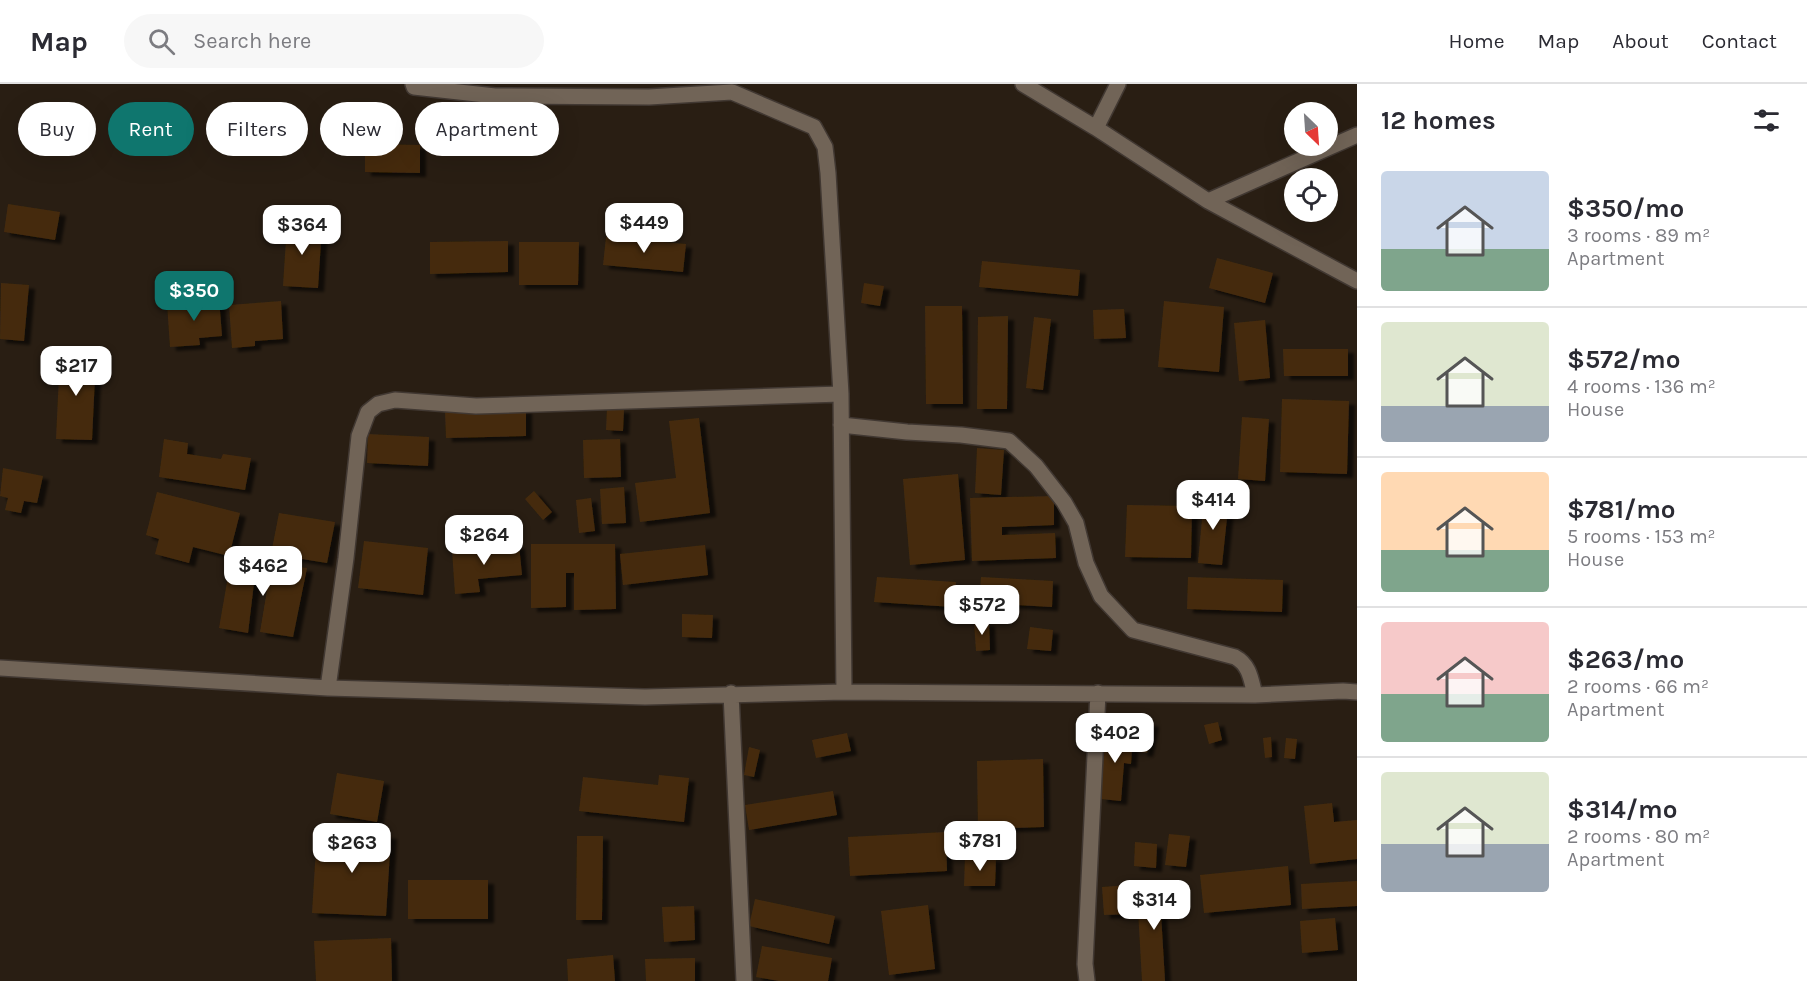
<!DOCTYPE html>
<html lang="en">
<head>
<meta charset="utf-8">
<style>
  :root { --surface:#fff; --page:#f7f7f7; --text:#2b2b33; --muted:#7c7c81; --line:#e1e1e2; --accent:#0f766e }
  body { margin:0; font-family:Karla,sans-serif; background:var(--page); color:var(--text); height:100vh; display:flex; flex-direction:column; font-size:22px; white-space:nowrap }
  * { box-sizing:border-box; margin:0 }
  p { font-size:20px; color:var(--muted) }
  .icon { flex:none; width:33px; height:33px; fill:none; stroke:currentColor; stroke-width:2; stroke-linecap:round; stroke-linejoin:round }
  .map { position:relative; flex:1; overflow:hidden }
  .panel { display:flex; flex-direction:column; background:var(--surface); width:450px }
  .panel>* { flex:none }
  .guide { position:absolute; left:18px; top:18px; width:570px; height:54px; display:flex; gap:12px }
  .needle { width:39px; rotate:155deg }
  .controls { position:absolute; left:1284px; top:18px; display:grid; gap:12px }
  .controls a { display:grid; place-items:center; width:54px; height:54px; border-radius:50%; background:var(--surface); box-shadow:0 6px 24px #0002; font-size:30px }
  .price { position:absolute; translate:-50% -51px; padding:0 14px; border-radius:12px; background:#fff; color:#222; font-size:20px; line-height:39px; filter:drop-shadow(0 2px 3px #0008) }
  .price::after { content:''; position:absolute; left:50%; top:36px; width:18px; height:14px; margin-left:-9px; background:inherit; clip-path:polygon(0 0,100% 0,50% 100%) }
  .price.selected { background:var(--accent); color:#fff }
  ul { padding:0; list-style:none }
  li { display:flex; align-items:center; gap:18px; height:150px; padding:0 24px }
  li+li { border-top:2px solid var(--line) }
  li span { display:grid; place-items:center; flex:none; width:168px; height:120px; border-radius:6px; color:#555 }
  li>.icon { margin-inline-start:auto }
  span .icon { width:72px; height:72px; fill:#fffc; stroke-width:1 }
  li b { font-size:26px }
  h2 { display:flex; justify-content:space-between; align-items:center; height:72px; padding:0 24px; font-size:26px }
  .chip { padding:0 21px; border-radius:27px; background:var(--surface); box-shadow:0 6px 24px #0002; font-size:21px; line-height:54px }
  .chip.selected { background:var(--accent); color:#fff }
  header { display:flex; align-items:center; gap:36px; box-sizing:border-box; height:84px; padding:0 30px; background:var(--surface); border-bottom:2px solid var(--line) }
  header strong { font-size:28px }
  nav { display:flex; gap:33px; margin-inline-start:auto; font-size:21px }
  .search { width:420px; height:54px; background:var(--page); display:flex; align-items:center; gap:15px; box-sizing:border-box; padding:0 21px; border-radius:33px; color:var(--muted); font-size:22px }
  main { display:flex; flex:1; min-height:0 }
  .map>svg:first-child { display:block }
  .building { fill:#442b0e; filter:url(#shadow) }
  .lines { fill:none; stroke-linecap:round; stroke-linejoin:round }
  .street-casing { stroke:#413832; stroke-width:18 }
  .street { stroke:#716457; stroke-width:15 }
</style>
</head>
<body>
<header>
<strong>Map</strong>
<div class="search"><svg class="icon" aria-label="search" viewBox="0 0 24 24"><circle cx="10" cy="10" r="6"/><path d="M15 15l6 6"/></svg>Search here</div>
<nav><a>Home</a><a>Map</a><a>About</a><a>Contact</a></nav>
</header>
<main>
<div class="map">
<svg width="1357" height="897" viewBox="0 0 1357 897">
  <defs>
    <filter id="shadow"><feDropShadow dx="6" dy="4" stdDeviation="1.5" flood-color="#0009"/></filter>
  </defs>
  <rect width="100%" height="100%" fill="#291e13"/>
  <!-- building -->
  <path class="building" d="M365 60 420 61V89L365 88Z
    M8 120 60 128 55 156 4 148Z
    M287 140 322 142 318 204 283 202Z
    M606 153 686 160 683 188 603 181Z
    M508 157V188L430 190V158Z
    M519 158H579L578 201H519Z
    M1217 174 1273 189 1265 219 1209 204Z
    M982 177 1080 186 1078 212 979 203Z
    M1 199 29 201 24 257 0 255Z
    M864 199 884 202 880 222 861 219Z
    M219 214 222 252 199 254 200 261 170 263 167 219Z
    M281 217 283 255 255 257V262L232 264 229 221Z
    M1164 217 1224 223 1219 288 1158 283Z
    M925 222H962L963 320H926Z
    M1124 225 1126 254 1094 255 1093 226Z
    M1008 232 1007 325H977L978 233Z
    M1034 233 1051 235 1043 306 1026 304Z
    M1265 236 1270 294 1239 297 1234 239Z
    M1283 265H1348V292H1284Z
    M60 270 96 271 92 356 56 355Z
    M1282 315 1349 317 1347 390 1280 388Z
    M607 324 624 325 623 347 606 346Z
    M526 325V352L446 354 445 327Z
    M1242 333 1269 335 1265 397 1238 395Z
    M699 334 710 429 640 438 635 399 676 394 669 337Z
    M368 350 429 353 428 382 367 379Z
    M164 355 188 359 187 370 221 375 223 370 251 374 245 406 159 393Z
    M620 355 621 393 584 394 583 356Z
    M977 364 1004 366 1001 411 975 409Z
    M3 384 43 392 37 419 24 417 21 429 5 426 8 414 0 412Z
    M958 390 965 476 910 481 903 395Z
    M624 403 626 439 602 440 600 405Z
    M534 407 552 428 543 436 525 415Z
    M157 408 240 429 229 472 193 463 189 479 155 470 159 455 146 451Z
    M1054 412V441L1002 443V451L1055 449 1056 474 972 477 970 414Z
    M1204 413 1229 415 1222 481 1198 479Z
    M591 414 595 447 579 449 576 416Z
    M1127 421 1192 422 1191 474 1125 473Z
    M279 429 335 438 327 479 271 470Z
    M364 457 428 464 423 511 358 504Z
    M531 460H615L616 525 574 526V489H566V523L531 524Z
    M519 461 522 491 478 495 480 508 455 510 452 466Z
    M705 461 708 491 623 501 620 470Z
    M231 475 307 484 293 553 260 548 268 500 254 499 248 549 219 544Z
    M877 493 956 498 954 523 874 518Z
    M981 493 1053 497 1052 523 979 519Z
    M1188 493 1283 496 1282 528 1187 525Z
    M682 530 713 531 712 554 682 553Z
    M974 538H989L990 566 976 567Z
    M1030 543 1053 546 1051 567 1027 565Z
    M1147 638 1153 639 1147 669 1141 668Z
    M1218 638 1222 656 1209 660 1204 641Z
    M1105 648 1133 649 1131 680 1124 679 1121 717 1101 715Z
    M847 649 851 667 816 674 812 656Z
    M1271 653 1272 673 1265 674 1263 654Z
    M1286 654 1297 655 1295 675 1284 674Z
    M749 663 760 666 754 693 744 691Z
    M1043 675 1044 743 978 745 977 677Z
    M337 689 384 697 377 738 330 730Z
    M659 691 689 694 684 738 579 727 583 693 658 701Z
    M833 707 837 731 749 746 745 721Z
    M1332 719 1334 738 1357 736V775L1310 780 1304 722Z
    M317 748 391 751 386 832 312 829Z
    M946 748 947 787 850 792 848 753Z
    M1169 750 1190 752 1186 783 1165 781Z
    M577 752H603L602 836H576Z
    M1135 758 1157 760 1156 784 1134 782Z
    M965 773 996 774 995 802H964Z
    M1288 782 1291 821 1204 829 1200 791Z
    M408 796H488V835H408Z
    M1357 797V822L1302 825 1301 800Z
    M1129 801 1130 830 1104 831 1102 803Z
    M1175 805 1177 829 1161 830 1165 897H1142L1137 808Z
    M755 815 835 832 829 860 749 842Z
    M928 821 935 885 889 891 881 827Z
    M694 822 695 856 664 858 662 823Z
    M1335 834 1338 866 1302 869 1300 837Z
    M391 854 392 897H316L314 857Z
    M762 862 832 874 828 897H779L756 893Z
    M613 871 615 897H568L567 875Z
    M695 874V897H646L645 875Z"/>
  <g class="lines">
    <defs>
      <path id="street" d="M413 0 414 3 495 12 649 13 732 8 814 43 825 63 828 89 841 310 844 608
        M1023 0 1096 44 1208 117
        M1096 44 1118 0
        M1357 51 1208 117 1357 197
        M841 341 907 348 961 351 1009 357 1036 382 1064 418 1076 439 1086 479 1101 512 1133 546 1235 573C1250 581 1251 596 1255 611
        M0 584 328 604 645 613 844 608 1255 611 1343 607 1357 608
        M328 604 346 474 359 352 368 328 378 320 395 316 476 322 841 310
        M731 609 744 897
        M1087 897 1085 880 1098 609"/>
    </defs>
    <!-- street casing -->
    <use href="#street" class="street-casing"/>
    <!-- street -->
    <use href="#street" class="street"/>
  </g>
</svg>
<div class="controls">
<a><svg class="needle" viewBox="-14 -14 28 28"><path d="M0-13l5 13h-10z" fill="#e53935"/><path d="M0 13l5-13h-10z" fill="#7c7c81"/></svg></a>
<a><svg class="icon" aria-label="locate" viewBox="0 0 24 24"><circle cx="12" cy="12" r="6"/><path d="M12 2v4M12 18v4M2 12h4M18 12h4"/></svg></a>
</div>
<b class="price" style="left:644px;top:170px">$449</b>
<b class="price" style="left:302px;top:172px">$364</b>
<b class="price selected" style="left:194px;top:238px">$350</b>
<b class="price" style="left:76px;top:313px">$217</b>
<b class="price" style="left:1213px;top:447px">$414</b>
<b class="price" style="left:484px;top:482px">$264</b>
<b class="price" style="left:263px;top:513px">$462</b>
<b class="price" style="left:982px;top:552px">$572</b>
<b class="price" style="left:1115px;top:680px">$402</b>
<b class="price" style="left:980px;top:788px">$781</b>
<b class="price" style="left:352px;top:790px">$263</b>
<b class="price" style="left:1154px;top:847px">$314</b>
<div class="guide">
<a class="chip">Buy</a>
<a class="chip selected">Rent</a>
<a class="chip">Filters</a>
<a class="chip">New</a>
<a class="chip">Apartment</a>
</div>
</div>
<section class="panel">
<h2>12 homes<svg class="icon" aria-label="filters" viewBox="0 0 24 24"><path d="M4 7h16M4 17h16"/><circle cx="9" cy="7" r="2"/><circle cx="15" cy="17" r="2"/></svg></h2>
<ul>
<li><span style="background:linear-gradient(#c9d6e8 65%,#7fa58c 0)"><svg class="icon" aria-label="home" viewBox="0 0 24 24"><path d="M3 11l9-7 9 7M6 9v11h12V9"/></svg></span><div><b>$350/mo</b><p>3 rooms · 89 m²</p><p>Apartment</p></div></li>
<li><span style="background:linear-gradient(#dfe7d0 70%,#9aa5b1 0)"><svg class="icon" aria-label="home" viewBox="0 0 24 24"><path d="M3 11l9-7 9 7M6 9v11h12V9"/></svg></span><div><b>$572/mo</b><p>4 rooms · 136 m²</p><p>House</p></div></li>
<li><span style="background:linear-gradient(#ffd9b3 65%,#7fa58c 0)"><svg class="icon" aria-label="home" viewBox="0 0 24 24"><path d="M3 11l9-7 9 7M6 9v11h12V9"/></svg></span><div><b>$781/mo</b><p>5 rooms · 153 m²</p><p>House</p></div></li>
<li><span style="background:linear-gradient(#f6c9c9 60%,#7fa58c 0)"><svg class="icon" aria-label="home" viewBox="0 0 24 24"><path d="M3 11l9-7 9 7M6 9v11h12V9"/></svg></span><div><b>$263/mo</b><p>2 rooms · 66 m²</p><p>Apartment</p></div></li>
<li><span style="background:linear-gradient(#dfe7d0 60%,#9aa5b1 0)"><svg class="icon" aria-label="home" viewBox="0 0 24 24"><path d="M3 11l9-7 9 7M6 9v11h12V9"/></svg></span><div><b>$314/mo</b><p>2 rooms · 80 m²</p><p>Apartment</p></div></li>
</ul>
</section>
</main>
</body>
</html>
